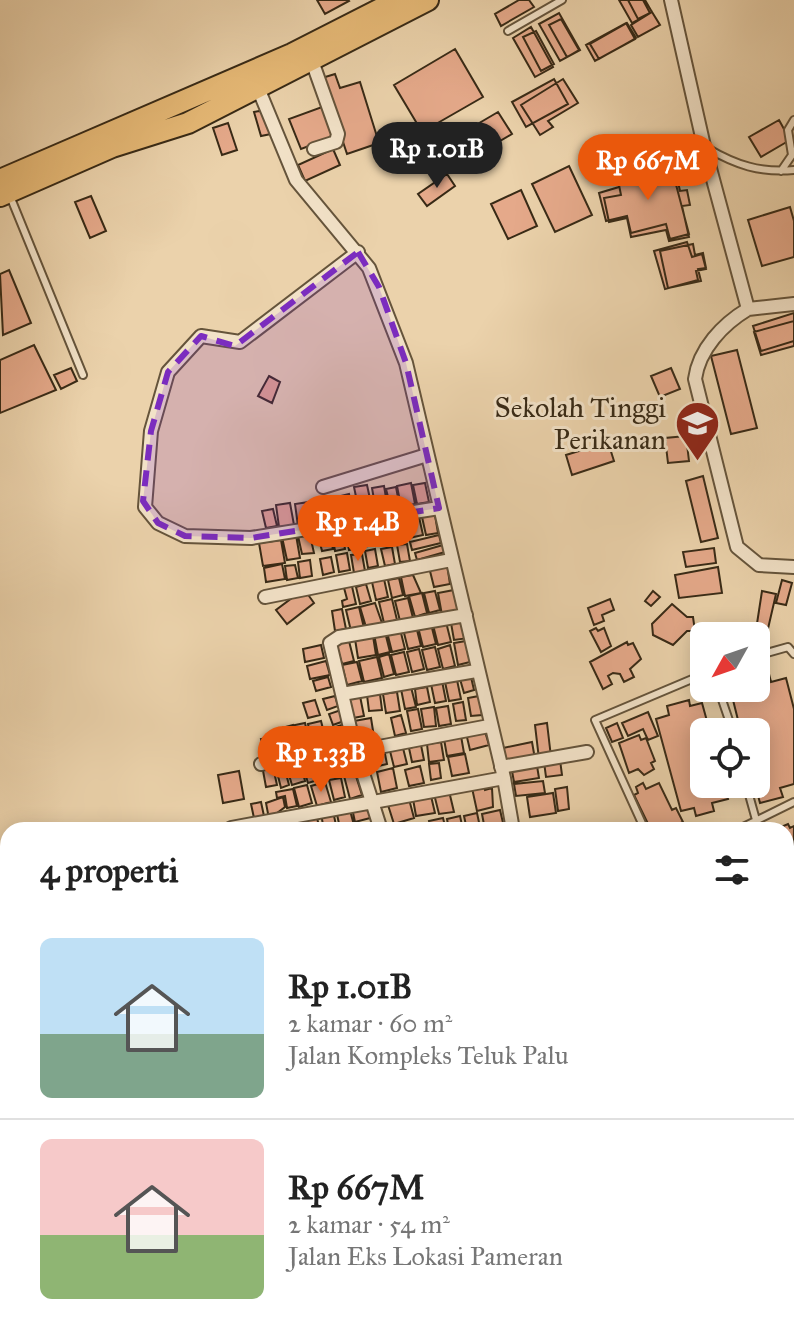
<!DOCTYPE html>
<html lang="id">
<head>
<meta charset="utf-8">
<style>
  :root { --surface:#fff; --page:#f2f2f2; --text:#222; --muted:#767676; --line:#e0e0e0; --accent:#ea580c }
  body { margin:0; font-family:"IM FELL Great Primer",serif; background:var(--page); color:var(--text); height:100vh; display:flex; flex-direction:column; font-size:30px; white-space:nowrap }
  * { box-sizing:border-box; margin:0 }
  p { font-size:26px; color:var(--muted) }
  .icon { flex:none; width:44px; height:44px; fill:none; stroke:currentColor; stroke-width:2; stroke-linecap:round; stroke-linejoin:round }
  .map { position:relative; flex:1; overflow:hidden }
  .sheet { position:absolute; left:0px; top:822px; width:794px; height:514px; display:flex; flex-direction:column; background:var(--surface); border-radius:24px 24px 0 0; box-shadow:0 4px 20px #0003 }
  .sheet>* { flex:none }
  .needle { width:52px; rotate:230deg }
  .tools { position:absolute; left:690px; top:622px; display:grid; gap:16px }
  .tools a { display:grid; place-items:center; width:80px; height:80px; border-radius:12px; background:var(--surface); box-shadow:0 4px 20px #0003; font-size:40px }
  .price { position:absolute; translate:-50% -68px; padding:0 18px; border-radius:28px; background:var(--accent); color:#fff; font-size:26px; line-height:52px; filter:drop-shadow(0 2px 4px #0008) }
  .price::after { content:''; position:absolute; left:50%; top:48px; width:24px; height:18px; margin-left:-12px; background:inherit; clip-path:polygon(0 0,100% 0,50% 100%) }
  .price.current { background:#222; color:#fff }
  ul { padding:0; list-style:none }
  li { display:flex; align-items:center; gap:24px; height:200px; padding:0 40px }
  li+li { border-top:2px solid var(--line) }
  li span { display:grid; place-items:center; flex:none; width:224px; height:160px; border-radius:12px; color:#555 }
  li>.icon { margin-inline-start:auto }
  span .icon { width:96px; height:96px; fill:#fffc; stroke-width:1 }
  li b { font-size:34px }
  h2 { display:flex; justify-content:space-between; align-items:center; height:96px; padding:0 40px; font-size:34px }
  .map>svg:first-child { display:block }
  .building { fill:#e5a98a; stroke:#382a16; stroke-width:2 }
  .lines { fill:none; stroke-linecap:round; stroke-linejoin:round }
  .lane-casing { stroke:#65543b; stroke-width:10 }
  .street-casing { stroke:#65543b; stroke-width:16 }
  .primary-casing { stroke:#382a16; stroke-width:24 }
  .highway-casing { stroke:#382a16; stroke-width:28 }
  .lane { stroke:#f2e2c8; stroke-width:6 }
  .street { stroke:#f2e2c8; stroke-width:12 }
  .primary { stroke:#e6b976; stroke-width:20 }
  .highway { stroke:#e6b976; stroke-width:24 }
  .marked { fill:#7b2cbf; fill-opacity:0.2; stroke:#7b2cbf; stroke-width:6; stroke-dasharray:16 10; stroke-linejoin:round }
  .labels { text-anchor:middle; stroke-width:6; stroke-linejoin:round; paint-order:stroke }
  .poi-label { font-size:28px; fill:#382a16; stroke:#f2e2c8; text-anchor:end }
</style>
</head>
<body>
<div class="map">
<svg width="794" height="1335" viewBox="0 0 794 1335">
  <rect width="100%" height="100%" fill="#ebd2ab"/>
  <filter id="stains"><feTurbulence type="fractalNoise" baseFrequency=".0025" numOctaves="4"/><feColorMatrix values="0 0 0 0 .2 0 0 0 0 .09 0 0 0 0 .02 0 0 0 .5 -.17"/></filter>
  <radialGradient id="worn" r=".72"><stop offset=".6" stop-color="#630" stop-opacity="0"/><stop offset="1" stop-color="#630" stop-opacity=".3"/></radialGradient>
  <!-- building -->
  <path class="building" d="M317 0H348L349 1 325 14Z
    M519 0H529L534 7 501 26 495 14Z
    M619 0H643L650 13 632 23Z
    M628 0H645L652 12 638 19Z
    M652 12 660 25 638 37 631 25Z
    M559 13 580 50 560 61 539 24Z
    M561 19 579 50 567 57 549 25Z
    M626 23 635 39 595 61 586 45Z
    M627 23 636 38 599 59 590 44Z
    M531 27 553 67 535 77 513 38Z
    M536 31 554 64 541 71 523 37Z
    M455 49 483 97 422 132 394 85Z
    M335 74 340 88 360 82 379 143 347 154 322 78Z
    M554 79 568 104 526 127 512 102Z
    M563 79 578 103 548 121 553 127 540 135 521 105Z
    M322 107 333 137 301 149 289 119Z
    M259 111 265 112 271 134 261 136 254 112Z
    M498 112 512 134 466 161 452 139Z
    M779 120 790 140 761 157 749 137Z
    M228 123 237 150 222 155 213 128Z
    M333 149 340 165 305 181 298 165Z
    M669 158 689 234 670 239 666 224 631 233 627 216 606 221 599 193 619 187 618 183 652 174 649 163Z
    M673 159 680 191 687 190 690 205 682 206 689 237 669 241 666 230 631 237 627 218 609 222 604 198 621 195 619 185 655 177 652 164Z
    M569 166 592 215 555 232 532 184Z
    M447 174 455 186 427 206 418 194Z
    M521 190 537 226 508 239 491 204Z
    M91 196 106 231 90 238 75 202Z
    M790 207 794 221V257L762 266 748 220Z
    M687 242 692 257 702 254 706 269 696 271 698 280 665 289 654 251Z
    M693 244 695 255 703 253 706 268 698 269 701 281 668 288 660 251Z
    M9 270 31 323 3 335 0 274Z
    M794 313V341L761 351 753 326Z
    M794 321V346L761 355 754 332Z
    M34 345 56 390 0 413V360Z
    M737 350 757 428 731 434 711 356Z
    M71 368 77 381 61 389 54 375Z
    M671 368 680 389 660 397 651 376Z
    M269 376 280 382 272 403 258 396Z
    M686 436 689 461 668 463 665 438Z
    M608 442 614 461 572 475 566 455Z
    M703 476 718 538 701 542 686 481Z
    M411 483 415 504 401 507 397 486Z
    M425 483 429 502 417 504 413 485Z
    M367 485 372 508 359 511 354 487Z
    M384 486 388 509 376 511 372 488Z
    M396 487 400 508 391 509 386 489Z
    M349 494 354 517 342 519 337 497Z
    M325 500 328 522 314 524 311 502Z
    M337 500 339 520 331 521 328 502Z
    M309 502 313 524 298 526 295 504Z
    M290 503 294 525 279 527 276 505Z
    M273 509 277 526 266 528 262 511Z
    M435 515 438 533 426 535 422 517Z
    M419 517 423 535 409 538 405 520Z
    M405 520 409 540 393 542 389 522Z
    M386 521 389 539 379 541 375 523Z
    M369 527 373 545 363 547 359 529Z
    M356 531 360 548 349 550 346 533Z
    M342 532 345 549 335 551 332 534Z
    M329 533 333 549 322 551 318 535Z
    M296 535 300 558 287 560 282 537Z
    M310 535 314 553 302 554 298 536Z
    M439 535 441 543 412 550 410 542Z
    M281 540 285 563 263 566 259 543Z
    M407 544 410 561 400 562 397 545Z
    M443 545 445 552 417 560 415 553Z
    M392 547 395 564 385 566 381 549Z
    M714 548 716 563 686 567 683 552Z
    M375 549 378 566 368 568 365 551Z
    M347 553 350 570 339 572 336 555Z
    M362 554 365 571 354 573 351 555Z
    M331 557 334 572 323 575 320 559Z
    M310 560 312 576 300 578 298 562Z
    M282 564 285 579 266 582 264 568Z
    M447 564 450 584 434 587 429 567Z
    M295 565 298 578 287 580 285 566Z
    M718 567 722 593 679 598 675 575Z
    M413 575 421 593 405 596 401 577Z
    M399 578 403 595 392 598 388 580Z
    M384 579 388 597 376 600 372 582Z
    M782 580 792 583 786 605 776 603Z
    M351 582 356 604 343 607 342 601 347 599 343 584Z
    M366 584 371 601 360 604 356 587Z
    M304 589 314 603 287 624 276 610Z
    M454 590 459 612 442 615 438 593Z
    M435 591 440 610 429 613 424 593Z
    M653 591 660 597 651 606 645 601Z
    M762 591 776 594 767 633 756 630Z
    M422 593 427 613 415 617 409 596Z
    M408 598 413 618 400 621 395 601Z
    M392 599 397 620 384 623 379 602Z
    M610 599 614 610 602 615 604 621 594 625 588 608Z
    M375 603 382 623 366 627 360 607Z
    M672 604 687 617H693L695 631H687L673 645 653 635 652 624Z
    M359 607 364 628 351 631 346 610Z
    M342 609 346 629 335 631 332 611Z
    M466 620 469 638 454 640 451 623Z
    M446 622 451 642 438 645 433 625Z
    M431 624 436 644 423 647 418 627Z
    M416 626 421 646 408 649 403 629Z
    M596 628 598 631 604 628 611 646 601 652 590 631Z
    M400 629 405 649 392 652 387 632Z
    M385 632 390 652 378 655 374 634Z
    M373 636 376 655 358 658 355 639Z
    M349 641 354 661 342 664 336 644Z
    M466 641 470 662 458 665 454 643Z
    M627 642 628 645 633 643 641 659 630 669 634 677 624 682 620 674 613 673 608 676 612 684 603 689 590 662Z
    M321 645 324 658 305 662 303 649Z
    M450 645 455 666 443 669 438 649Z
    M435 647 440 667 427 670 422 650Z
    M419 649 424 669 412 672 407 652Z
    M404 652 409 672 396 675 391 655Z
    M389 654 394 674 384 677 379 657Z
    M377 657 382 678 364 682 359 661Z
    M326 661 330 675 310 679 307 666Z
    M357 662 362 681 347 685 342 665Z
    M769 674 771 682 786 678 794 709V784L780 788 783 797 760 803 755 784 756 732H741L730 688H756V678Z
    M328 677 331 687 316 691 313 681Z
    M471 677 474 690 464 693 460 679Z
    M457 680 461 699 449 701 445 682Z
    M442 681 446 701 435 703 431 684Z
    M411 687 416 707 405 709 401 689Z
    M427 687 430 702 417 705 415 689Z
    M397 692 400 711 386 713 383 694Z
    M380 694 382 710 369 711 367 695Z
    M335 696 338 706 327 710 323 699Z
    M360 696 364 716 353 718 349 698Z
    M479 696 482 715 471 716 468 698Z
    M315 700 320 715 308 718 303 703Z
    M689 700 690 706 702 703 710 732H704V784H724L728 799 712 803 714 811 696 816 694 808 681 811 656 719 669 715 667 706Z
    M463 702 466 720 456 721 453 704Z
    M448 706 451 724 439 726 436 708Z
    M434 707 436 726 424 727 421 709Z
    M418 709 422 729 411 731 407 711Z
    M341 710 344 721 333 725 329 714Z
    M648 712 658 736 648 740 643 729 628 736 622 723Z
    M401 715 406 733 395 736 391 718Z
    M371 718 374 737 358 740 354 721Z
    M321 721 326 741 312 744 308 724Z
    M305 723 310 745 299 747 295 725Z
    M547 723 551 757 539 759 535 725Z
    M617 723 623 738 612 742 606 728Z
    M293 725 298 747 283 751 278 729Z
    M342 725 346 739 328 744 325 730Z
    M484 728 489 745 470 750 466 733Z
    M639 735 641 740 646 738 655 761 651 763 654 769 644 775 638 769 629 773 619 743Z
    M278 736 280 746 274 748 275 754 265 756 261 739Z
    M461 736 464 753 447 756 444 739Z
    M441 742 444 760 429 762 427 744Z
    M532 742 535 759 506 764 503 748Z
    M421 745 424 760 412 762 409 748Z
    M403 748 407 764 394 767 390 751Z
    M384 749 387 764 370 768 367 753Z
    M347 750 352 768 340 771 336 753Z
    M331 753 337 774 322 778 317 757Z
    M465 754 469 773 452 776 448 757Z
    M315 759 321 779 308 783 302 763Z
    M560 760 562 775 546 777 544 762Z
    M300 761 305 781 292 785 286 765Z
    M272 763 277 785 266 787 262 765Z
    M439 763 441 778 431 780 429 764Z
    M284 766 289 785 281 788 276 768Z
    M420 766 424 783 409 786 405 770Z
    M537 766 539 778 514 782 512 771Z
    M393 768 397 788 381 792 377 772Z
    M239 771 244 799 223 803 218 775Z
    M355 773 362 795 350 799 344 776Z
    M341 778 345 797 334 800 329 780Z
    M543 781 545 793 516 796 514 784Z
    M325 782 331 802 317 806 311 786Z
    M643 783 646 789 659 783 672 810 676 808 683 822 678 824 681 830H651L634 795 638 793 636 787Z
    M307 785 312 803 299 807 294 788Z
    M484 785 485 790 492 788 493 807 477 811 472 788Z
    M567 787 569 809 558 811 555 789Z
    M293 789 297 806 287 808 285 796 277 798 276 792Z
    M449 791 454 812 439 814 434 794Z
    M553 793 556 813 530 817 527 797Z
    M431 796 435 813 416 816 413 799Z
    M283 797 285 807 269 819 266 803Z
    M409 799 414 818 394 824 388 805Z
    M261 802 264 816 254 818 251 804Z
    M371 804 374 817 355 822 352 808Z
    M349 807 354 825 340 828 336 810Z
    M500 810 504 827 485 830 482 814Z
    M333 811 337 830H324L321 814Z
    M477 813 480 827 467 830 464 816Z
    M316 814 320 830H309L306 817Z
    M301 816 304 830H291L287 820Z
    M460 816 463 830H449L447 819Z
    M443 818 446 830H431L429 821Z
    M788 824 790 828 794 826 793 900 786 884V830H774Z
    M794 911V956L786 940V915Z
    M794 996V1053L789 1055 786 1000Z
    M794 1095V1128L788 1131 786 1098Z
    M787 1147 794 1162 793 1182 786 1167Z
    M231 1328H249L254 1335H229L227 1332Z
    M357 1328H440L431 1335H348Z
    M564 1328H602L591 1335H569Z
    M626 1328H669L657 1335H630Z"/>
  <g class="lines">
    <defs>
      <path id="lane" d="M508 31 562 0
        M707 148C736 165 760 173 794 170
        M781 171 792 155 788 130 794 120
        M10 196 83 375
        M756 656 788 647 794 654
        M718 688 733 732
        M746 784 756 820
        M645 830 595 720 704 674
        M737 830 794 802
        M786 1194 794 1212
        M507 1328 512 1335
        M609 1328 613 1335"/>
      <path id="street" d="M671 0 704 146 748 309C723 324 699 349 695 379L737 547 759 565 794 567
        M312 61 338 134 336 142 314 149
        M258 88 296 180 369 268 406 363 504 778 513 830
        M358 252 240 342 201 336 168 372 151 431 145 507 158 523 185 536 251 538 439 508
        M748 309 794 304
        M323 487 427 455
        M265 597 451 560
        M342 694 476 671
        M358 751 489 726
        M261 764 354 745
        M501 767 587 752
        M231 828 504 778
        M381 830 354 745 330 643 339 637 466 615
        M197 1328 203 1335
        M728 1328 732 1335
        M108 1335 117 1328"/>
      <path id="primary" d="M0 180 292 54 398 0
        M0 196 112 147 188 123 428 0"/>
      <path id="highway" d="M785 1335 794 1330"/>
    </defs>
    <!-- lane casing -->
    <use href="#lane" class="lane-casing"/>
    <!-- street casing -->
    <use href="#street" class="street-casing"/>
    <!-- primary casing -->
    <use href="#primary" class="primary-casing"/>
    <!-- highway casing -->
    <use href="#highway" class="highway-casing"/>
    <!-- lane -->
    <use href="#lane" class="lane"/>
    <!-- street -->
    <use href="#street" class="street"/>
    <!-- primary -->
    <use href="#primary" class="primary"/>
    <!-- highway -->
    <use href="#highway" class="highway"/>
  </g>
  <!-- marked area -->
  <path class="marked" d="M358 252 379 287 406 363 439 508 251 538 185 536 158 523 143 501 151 431 168 372 201 336 235 346Z"/>
  <!-- icons -->
  <defs>
    <symbol id="university-pin" viewBox="-11 -11 22 30"><path d="M0 17L-7.5 6A9.5 9.5 0 1 1 7.5 6Z" fill="#8f2418" stroke="#f2e2c8"/><path d="M0-5L7-2L0 1L-7-2ZM-4 1L0 2.5L4 1V4Q0 6-4 4Z" fill="#fff"/></symbol>
  </defs>
  <g fill-rule="evenodd">
    <use href="#university-pin" x="672" y="398" width="51" height="69"/>
  </g>
  <g class="labels">
    <!-- poi labels -->
    <g class="poi-label">
      <text x="666" y="417">Sekolah Tinggi<tspan x="666" dy="32">Perikanan</tspan></text>
    </g>
  </g>
  <rect width="100%" height="100%" filter="url(#stains)"/>
  <rect width="100%" height="100%" fill="url(#worn)"/>
</svg>
<div class="tools">
<a><svg class="needle" viewBox="-14 -14 28 28"><path d="M0-13l5 13h-10z" fill="#e53935"/><path d="M0 13l5-13h-10z" fill="#767676"/></svg></a>
<a><svg class="icon" aria-label="locate" viewBox="0 0 24 24"><circle cx="12" cy="12" r="6"/><path d="M12 2v4M12 18v4M2 12h4M18 12h4"/></svg></a>
</div>
<b class="price current" style="left:437px;top:190px">Rp 1.01B</b>
<b class="price" style="left:648px;top:202px">Rp 667M</b>
<b class="price" style="left:358px;top:563px">Rp 1.4B</b>
<b class="price" style="left:321px;top:794px">Rp 1.33B</b>
<section class="sheet">
<h2>4 properti<svg class="icon" aria-label="filters" viewBox="0 0 24 24"><path d="M4 7h16M4 17h16"/><circle cx="9" cy="7" r="2"/><circle cx="15" cy="17" r="2"/></svg></h2>
<ul>
<li><span style="background:linear-gradient(#bfe0f5 60%,#7fa58c 0)"><svg class="icon" aria-label="home" viewBox="0 0 24 24"><path d="M3 11l9-7 9 7M6 9v11h12V9"/></svg></span><div><b>Rp 1.01B</b><p>2 kamar · 60 m²</p><p>Jalan Kompleks Teluk Palu</p></div></li>
<li><span style="background:linear-gradient(#f6c9c9 60%,#8fb573 0)"><svg class="icon" aria-label="home" viewBox="0 0 24 24"><path d="M3 11l9-7 9 7M6 9v11h12V9"/></svg></span><div><b>Rp 667M</b><p>2 kamar · 54 m²</p><p>Jalan Eks Lokasi Pameran</p></div></li>
</ul>
</section>
</div>
</body>
</html>
